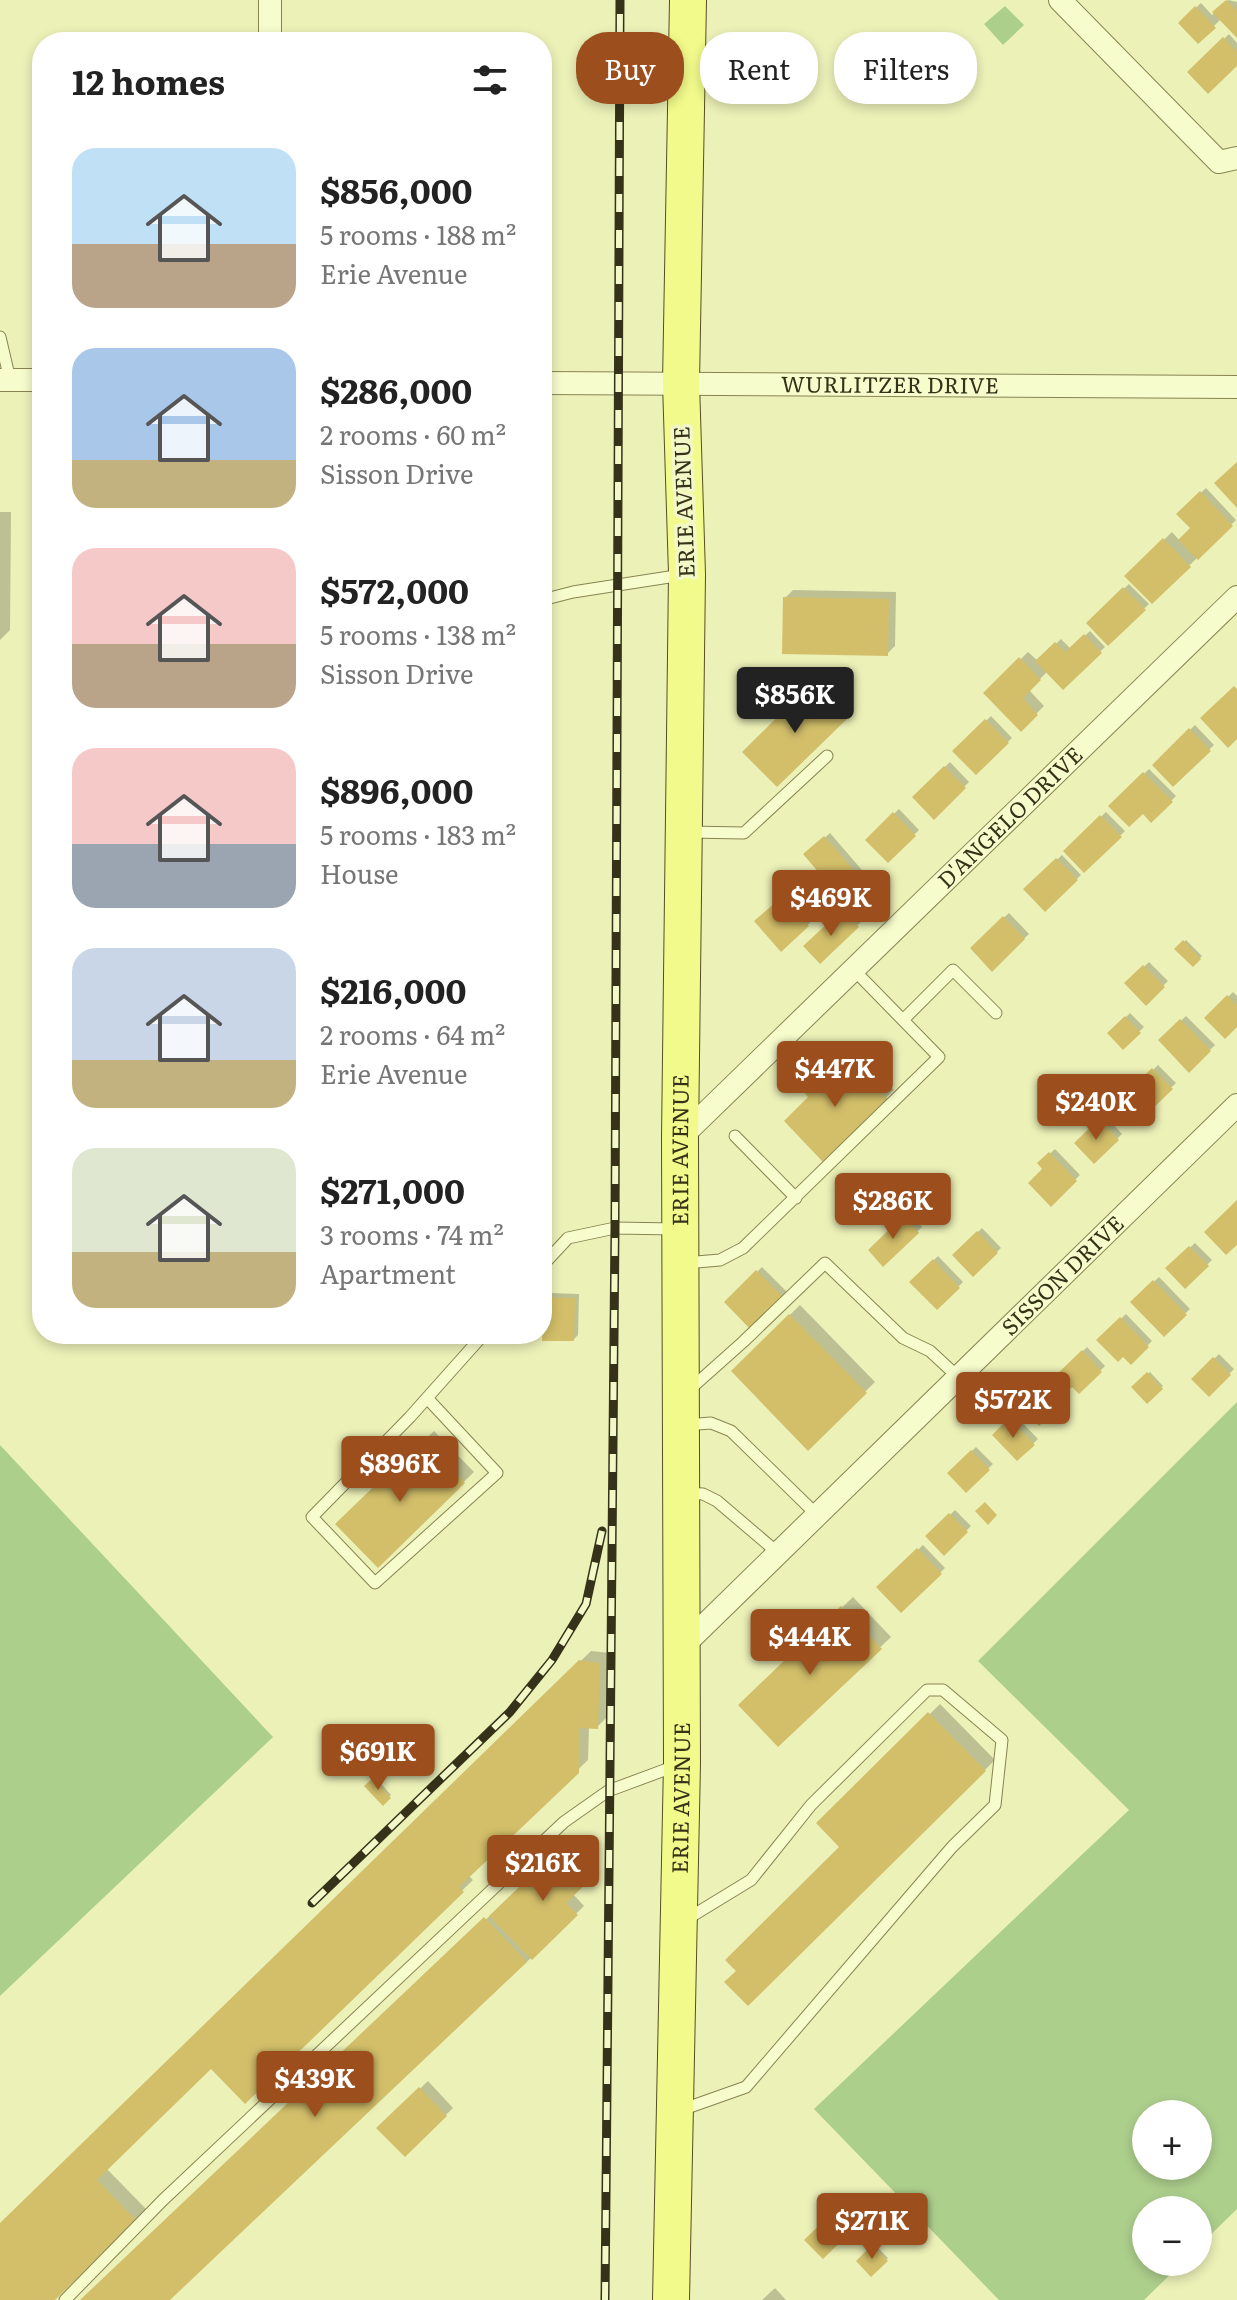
<!DOCTYPE html>
<html lang="en">
<head>
<meta charset="utf-8">
<style>
  :root { --surface:#fff; --page:#f6f6f6; --text:#222; --muted:#767676; --accent:#9c4e1d }
  body { margin:0; font-family:Literata,serif; background:var(--page); color:var(--text); height:100vh; display:flex; flex-direction:column; font-size:30px; white-space:nowrap }
  * { box-sizing:border-box; margin:0 }
  p { font-size:26px; color:var(--muted) }
  .icon { flex:none; width:44px; height:44px; fill:none; stroke:currentColor; stroke-width:2; stroke-linecap:round; stroke-linejoin:round }
  .map { position:relative; flex:1; overflow:hidden }
  .side { position:absolute; left:32px; top:32px; width:520px; height:1312px; display:flex; flex-direction:column; background:var(--surface); border-radius:32px; box-shadow:0 4px 12px #0003 }
  .side>* { flex:none }
  .guide { position:absolute; left:576px; top:32px; width:540px; height:72px; display:flex; gap:16px }
  .buttons { position:absolute; left:1132px; top:2100px; display:grid; gap:16px }
  .buttons a { display:grid; place-items:center; width:80px; height:80px; border-radius:50%; background:var(--surface); box-shadow:0 4px 12px #0003; font-size:40px }
  .price { position:absolute; translate:-50% -68px; padding:0 18px; border-radius:8px; background:var(--accent); color:#fff; font-size:26px; line-height:52px; filter:drop-shadow(0 2px 4px #0008) }
  .price::after { content:''; position:absolute; left:50%; top:48px; width:24px; height:18px; margin-left:-12px; background:inherit; clip-path:polygon(0 0,100% 0,50% 100%) }
  .price.selected { background:#222; color:#fff }
  ul { padding:0; list-style:none }
  li { display:flex; align-items:center; gap:24px; height:200px; padding:0 40px }
  li span { display:grid; place-items:center; flex:none; width:224px; height:160px; border-radius:24px; color:#555 }
  li>.icon { margin-inline-start:auto }
  span .icon { width:96px; height:96px; fill:#fffc; stroke-width:1 }
  li b { font-size:34px }
  h2 { display:flex; justify-content:space-between; align-items:center; height:96px; padding:0 40px; font-size:34px }
  .chip { padding:0 28px; border-radius:32px; background:var(--surface); box-shadow:0 4px 12px #0003; font-size:28px; line-height:72px }
  .chip.selected { background:var(--accent); color:#fff }
  .map>svg:first-child { display:block }
  .green { fill:#adcf8c; fill-rule:evenodd }
  .shadow { fill:#0003 }
  .building { fill:#d3bf6a }
  .lines { fill:none; stroke-linecap:round; stroke-linejoin:round }
  .lane-casing { stroke:#888452; stroke-width:13 }
  .street-casing { stroke:#888452; stroke-width:24 }
  .primary-casing { stroke:#554e27; stroke-width:38 }
  .lane { stroke:#f7fccc; stroke-width:11 }
  .street { stroke:#f7fccc; stroke-width:22 }
  .primary { stroke:#f1fa8a; stroke-width:36 }
  .rail-casing { stroke:#363219; stroke-width:9 }
  .rail { stroke:#f3f8c8; stroke-width:6; stroke-dasharray:18; stroke-linecap:butt }
  .labels { text-anchor:middle; stroke-width:7; stroke-linejoin:round; paint-order:stroke }
  .street-label { font-size:22px; fill:#363219; stroke:#f3f8c8 }
</style>
</head>
<body>
<div class="map">
<svg width="1237" height="2300" viewBox="0 0 1237 2300">
  <rect width="100%" height="100%" fill="#ecf1b8"/>
  <!-- green -->
  <path class="green" d="M1005 6 1024 25 1003 45 984 24Z
    M1237 1402V2209L1198 2247V2210H1146V2262H1183L1144 2300H999L814 2109 1129 1810 978 1661ZM1198 2114V2166H1146V2114Z
    M0 1445 273 1737 0 1996Z"/>
  <!-- shadow -->
  <path class="shadow" d="M1228 0 1237 2V35L1221 19 1198 42 1180 23 1201 3 1212 15Z
    M1229 34 1237 43V63L1190 72Z
    M1206 488 1236 520 1152 602 1127 576 1172 532 1180 541 1193 528 1179 514Z
    M0 512H11L10 630 0 640Z
    M1129 584 1149 604 1108 643 1089 623Z
    M793 590 896 592 895 646 887 654 785 598Z
    M1090 631 1105 647 1063 687 1048 671 1029 690 1044 706 1021 729 986 693 1028 652 1038 661 1061 639 1071 649Z
    M822 676 854 709 777 784 745 752Z
    M991 716 1012 738 976 772 955 751Z
    M1195 725 1214 745 1173 784 1154 765Z
    M950 762 969 782 934 817 914 797Z
    M1149 769 1176 796 1152 820 1143 811 1111 806Z
    M899 809 919 830 888 861 867 840Z
    M1106 812 1125 831 1084 870 1066 851Z
    M830 833 868 877 844 899 806 855Z
    M1062 855 1081 875 1045 909 1026 889Z
    M789 893 813 920 781 949 757 921Z
    M852 910 862 921 820 961 805 946 834 920 837 923Z
    M1009 913 1029 934 992 969 972 948Z
    M1186 940 1202 956 1193 965 1177 949Z
    M1149 962 1168 981 1146 1003 1127 983Z
    M1233 992 1237 996V1024L1207 1018Z
    M1130 1013 1144 1027 1123 1047 1110 1033Z
    M1186 1016 1215 1045 1189 1070 1161 1040Z
    M857 1052 894 1090 823 1159 811 1097 814 1085 827 1072 832 1077Z
    M1158 1065 1176 1083 1148 1110 1131 1092Z
    M1105 1115 1122 1134 1094 1161 1076 1143Z
    M1055 1149 1080 1175 1051 1204 1045 1169 1040 1163Z
    M909 1213 922 1227 884 1264 870 1250Z
    M982 1228 1001 1248 973 1274 955 1255Z
    M1195 1243 1212 1260 1185 1286 1168 1268Z
    M938 1256 963 1282 937 1308 912 1282Z
    M762 1267 787 1292 751 1327 726 1302Z
    M1159 1277 1190 1309 1164 1334 1133 1302Z
    M550 1293 579 1294 578 1335 574 1339 545 1298Z
    M800 1305 875 1382 808 1448 733 1371Z
    M1126 1314 1152 1341 1131 1362 1099 1340Z
    M1087 1347 1105 1366 1079 1392 1072 1384 1062 1394 1065 1398 1039 1423 1022 1405 1048 1380 1051 1383Z
    M1219 1354 1234 1369 1209 1394 1194 1379Z
    M1150 1372 1163 1386 1147 1401 1134 1387Z
    M1015 1415 1038 1439 1017 1459 994 1435Z
    M434 1431 474 1472 378 1565 338 1524Z
    M976 1447 993 1464 966 1490 949 1473Z
    M955 1510 971 1526 944 1553 928 1536Z
    M923 1545 945 1568 901 1610 879 1587Z
    M853 1597 891 1637 778 1745 740 1705Z
    M591 1651 610 1653 607 1717 597 1727H589L588 1760 468 1875 473 1880 245 2101 211 2066 106 2168 146 2209 52 2300H0V2225Z
    M940 1704 995 1760 748 2003 842 1847 818 1823Z
    M376 1778 391 1795 383 1803 367 1786Z
    M571 1839 599 1868 573 1894 584 1906 532 1957 168 2300H83Z
    M428 2081 453 2108 405 2155 379 2128Z
    M843 2204 860 2221 823 2256 807 2240Z
    M875 2245 888 2258 871 2274 858 2261Z
    M775 2288 786 2300H762Z"/>
  <!-- building -->
  <path class="building" d="M1226 0 1237 11V38L1212 12Z
    M1195 6 1216 28 1198 44 1178 23Z
    M1223 37 1237 52V66L1208 94 1187 72Z
    M1237 462V508L1214 483Z
    M1200 491 1233 526 1198 560 1178 540 1190 528 1176 514Z
    M1163 538 1191 567 1152 604 1124 576Z
    M1123 587 1146 610 1108 646 1086 623Z
    M783 597 889 599 888 656 782 654Z
    M1084 634 1102 653 1063 690 1035 661 1055 642 1065 652Z
    M1019 657 1041 680 1023 698 1038 715 1021 732 983 693Z
    M813 682 848 718 777 787 742 752Z
    M1234 686 1237 689V739L1228 748 1200 718Z
    M985 719 1009 743 976 775 952 751Z
    M1189 728 1211 751 1173 787 1152 765Z
    M944 766 966 788 934 820 912 797Z
    M1143 772 1173 802 1151 823 1143 814 1129 827 1108 806Z
    M893 812 916 836 888 863 865 840Z
    M1100 815 1122 837 1084 873 1063 851Z
    M824 836 865 883 844 902 803 854Z
    M1056 858 1078 880 1045 912 1023 889Z
    M783 896 809 926 781 952 754 921Z
    M846 913 859 927 820 964 803 946 828 923 831 926Z
    M1003 916 1025 939 992 972 970 948Z
    M1183 940 1201 959 1193 967 1174 949Z
    M1143 965 1165 987 1146 1006 1124 983Z
    M1227 995 1237 1005V1027L1225 1039 1204 1018Z
    M1125 1016 1141 1033 1123 1050 1107 1033Z
    M1180 1019 1211 1051 1189 1073 1158 1040Z
    M849 1058 888 1099 823 1162 784 1121 808 1097 804 1092 818 1078 823 1083Z
    M1152 1068 1173 1089 1148 1113 1128 1091Z
    M1099 1119 1119 1140 1094 1164 1074 1143Z
    M1049 1152 1077 1181 1051 1207 1028 1183 1042 1169 1037 1163Z
    M1237 1200V1245L1226 1255 1204 1232Z
    M903 1216 919 1233 883 1267 868 1250Z
    M977 1231 998 1253 973 1277 952 1255Z
    M1189 1246 1209 1266 1185 1289 1165 1268Z
    M933 1259 960 1288 937 1310 909 1282Z
    M756 1270 784 1298 751 1330 724 1302Z
    M1153 1280 1187 1315 1164 1337 1130 1302Z
    M543 1297 575 1298 574 1341H542Z
    M789 1314 867 1393 808 1451 731 1371Z
    M1120 1317 1149 1347 1131 1365 1123 1357 1118 1362 1096 1340Z
    M1082 1350 1102 1372 1079 1394 1072 1387 1064 1395 1050 1381Z
    M1213 1357 1231 1375 1209 1397 1191 1379Z
    M1147 1372 1163 1389 1147 1404 1131 1387Z
    M1042 1383 1062 1404 1039 1426 1019 1405Z
    M1009 1418 1035 1445 1017 1461 992 1435Z
    M423 1439 465 1483 378 1568 335 1524Z
    M971 1450 990 1470 966 1493 947 1473Z
    M985 1502 997 1515 988 1525 975 1511Z
    M949 1513 968 1532 944 1556 925 1536Z
    M917 1548 942 1574 901 1613 876 1587Z
    M841 1606 882 1649 778 1747 738 1705Z
    M579 1660 600 1663 598 1729 580 1728 579 1773 459 1887 464 1892 245 2104 211 2069 97 2180 137 2221 55 2300H0V2223Z
    M928 1712 986 1771 748 2006 724 1982 736 1971 725 1960 839 1847 816 1823Z
    M373 1778 391 1798 383 1806 364 1786Z
    M563 1845 593 1877 566 1903 578 1915 532 1960 489 1916Z
    M484 1917 527 1962 170 2300H80Z
    M419 2087 447 2116 405 2157 376 2128Z
    M838 2207 856 2227 823 2259 804 2240Z
    M872 2245 888 2261 871 2277 856 2261Z"/>
  <g class="lines">
    <defs>
      <path id="lane" d="M0 337 10 380
        M542 600 573 592 682 575
        M688 832 744 833 827 756
        M903 1020 953 970 996 1013
        M735 1136 796 1198
        M685 1263 720 1260 743 1248 939 1057 853 969
        M542 1266 568 1238 615 1228 675 1229
        M688 1391 743 1342 825 1263 903 1338 930 1351 958 1377
        M427 1398 497 1473 375 1583 312 1517 410 1417 484 1334
        M685 1425 711 1423 731 1431 817 1515
        M686 1493 703 1494 717 1501 778 1553
        M681 2110 746 2087 952 1847 995 1805 1002 1740 943 1690H927L811 1805 751 1880 687 1919
        M65 2300 163 2200 564 1822 608 1791 678 1765"/>
      <g id="street">
        <path d="M1060 0 1219 162 1237 158"/>
        <path d="M270 42V0"/>
        <path d="M0 380H42"/>
        <path id="s1" d="M542 383 1237 387"/>
        <path id="s2" d="M680 1138 1237 597"/>
        <path id="s3" d="M682 1647 1237 1105"/>
      </g>
      <g id="primary">
        <path id="s4" d="M671 2300 682 1763 680 1138 687 574 681 383 688 0"/>
      </g>
    </defs>
    <!-- lane casing -->
    <use href="#lane" class="lane-casing"/>
    <!-- street casing -->
    <use href="#street" class="street-casing"/>
    <!-- primary casing -->
    <use href="#primary" class="primary-casing"/>
    <!-- lane -->
    <use href="#lane" class="lane"/>
    <!-- street -->
    <use href="#street" class="street"/>
    <!-- primary -->
    <use href="#primary" class="primary"/>
    <defs>
      <path id="rail" d="M312 1903 510 1712 552 1660 586 1604 602 1531
        M605 2300 615 1228 620 0"/>
    </defs>
    <!-- rail casing -->
    <use href="#rail" class="rail-casing"/>
    <!-- rail -->
    <use href="#rail" class="rail"/>
  </g>
  <g class="labels">
    <!-- street labels -->
    <g class="street-label">
      <text dy="8" stroke="none"><textPath href="#s1" startOffset="348">WURLITZER DRIVE</textPath></text>
      <text transform="translate(684 502) rotate(-92)" y="8">ERIE AVENUE</text>
      <text dy="8" stroke="none"><textPath href="#s2" startOffset="460">D'ANGELO DRIVE</textPath></text>
      <text dy="8" stroke="none"><textPath href="#s4" startOffset="1150">ERIE AVENUE</textPath></text>
      <text dy="8" stroke="none"><textPath href="#s3" startOffset="532">SISSON DRIVE</textPath></text>
      <text dy="8" stroke="none"><textPath href="#s4" startOffset="502">ERIE AVENUE</textPath></text>
    </g>
  </g>
</svg>
<div class="buttons">
<a>+</a>
<a>−</a>
</div>
<b class="price selected" style="left:795px;top:735px">$856K</b>
<b class="price" style="left:831px;top:938px">$469K</b>
<b class="price" style="left:835px;top:1109px">$447K</b>
<b class="price" style="left:1096px;top:1142px">$240K</b>
<b class="price" style="left:893px;top:1241px">$286K</b>
<b class="price" style="left:1013px;top:1440px">$572K</b>
<b class="price" style="left:400px;top:1504px">$896K</b>
<b class="price" style="left:810px;top:1677px">$444K</b>
<b class="price" style="left:378px;top:1792px">$691K</b>
<b class="price" style="left:543px;top:1903px">$216K</b>
<b class="price" style="left:315px;top:2119px">$439K</b>
<b class="price" style="left:872px;top:2261px">$271K</b>
<div class="guide">
<a class="chip selected">Buy</a>
<a class="chip">Rent</a>
<a class="chip">Filters</a>
</div>
<section class="side">
<h2>12 homes<svg class="icon" aria-label="filters" viewBox="0 0 24 24"><path d="M4 7h16M4 17h16"/><circle cx="9" cy="7" r="2"/><circle cx="15" cy="17" r="2"/></svg></h2>
<ul>
<li><span style="background:linear-gradient(#bfe0f5 60%,#b9a48a 0)"><svg class="icon" aria-label="home" viewBox="0 0 24 24"><path d="M3 11l9-7 9 7M6 9v11h12V9"/></svg></span><div><b>$856,000</b><p>5 rooms · 188 m²</p><p>Erie Avenue</p></div></li>
<li><span style="background:linear-gradient(#a9c7e8 70%,#c2b280 0)"><svg class="icon" aria-label="home" viewBox="0 0 24 24"><path d="M3 11l9-7 9 7M6 9v11h12V9"/></svg></span><div><b>$286,000</b><p>2 rooms · 60 m²</p><p>Sisson Drive</p></div></li>
<li><span style="background:linear-gradient(#f6c9c9 60%,#b9a48a 0)"><svg class="icon" aria-label="home" viewBox="0 0 24 24"><path d="M3 11l9-7 9 7M6 9v11h12V9"/></svg></span><div><b>$572,000</b><p>5 rooms · 138 m²</p><p>Sisson Drive</p></div></li>
<li><span style="background:linear-gradient(#f6c9c9 60%,#9aa5b1 0)"><svg class="icon" aria-label="home" viewBox="0 0 24 24"><path d="M3 11l9-7 9 7M6 9v11h12V9"/></svg></span><div><b>$896,000</b><p>5 rooms · 183 m²</p><p>House</p></div></li>
<li><span style="background:linear-gradient(#c9d6e8 70%,#c2b280 0)"><svg class="icon" aria-label="home" viewBox="0 0 24 24"><path d="M3 11l9-7 9 7M6 9v11h12V9"/></svg></span><div><b>$216,000</b><p>2 rooms · 64 m²</p><p>Erie Avenue</p></div></li>
<li><span style="background:linear-gradient(#dfe7d0 65%,#c2b280 0)"><svg class="icon" aria-label="home" viewBox="0 0 24 24"><path d="M3 11l9-7 9 7M6 9v11h12V9"/></svg></span><div><b>$271,000</b><p>3 rooms · 74 m²</p><p>Apartment</p></div></li>
</ul>
</section>
</div>
</body>
</html>
